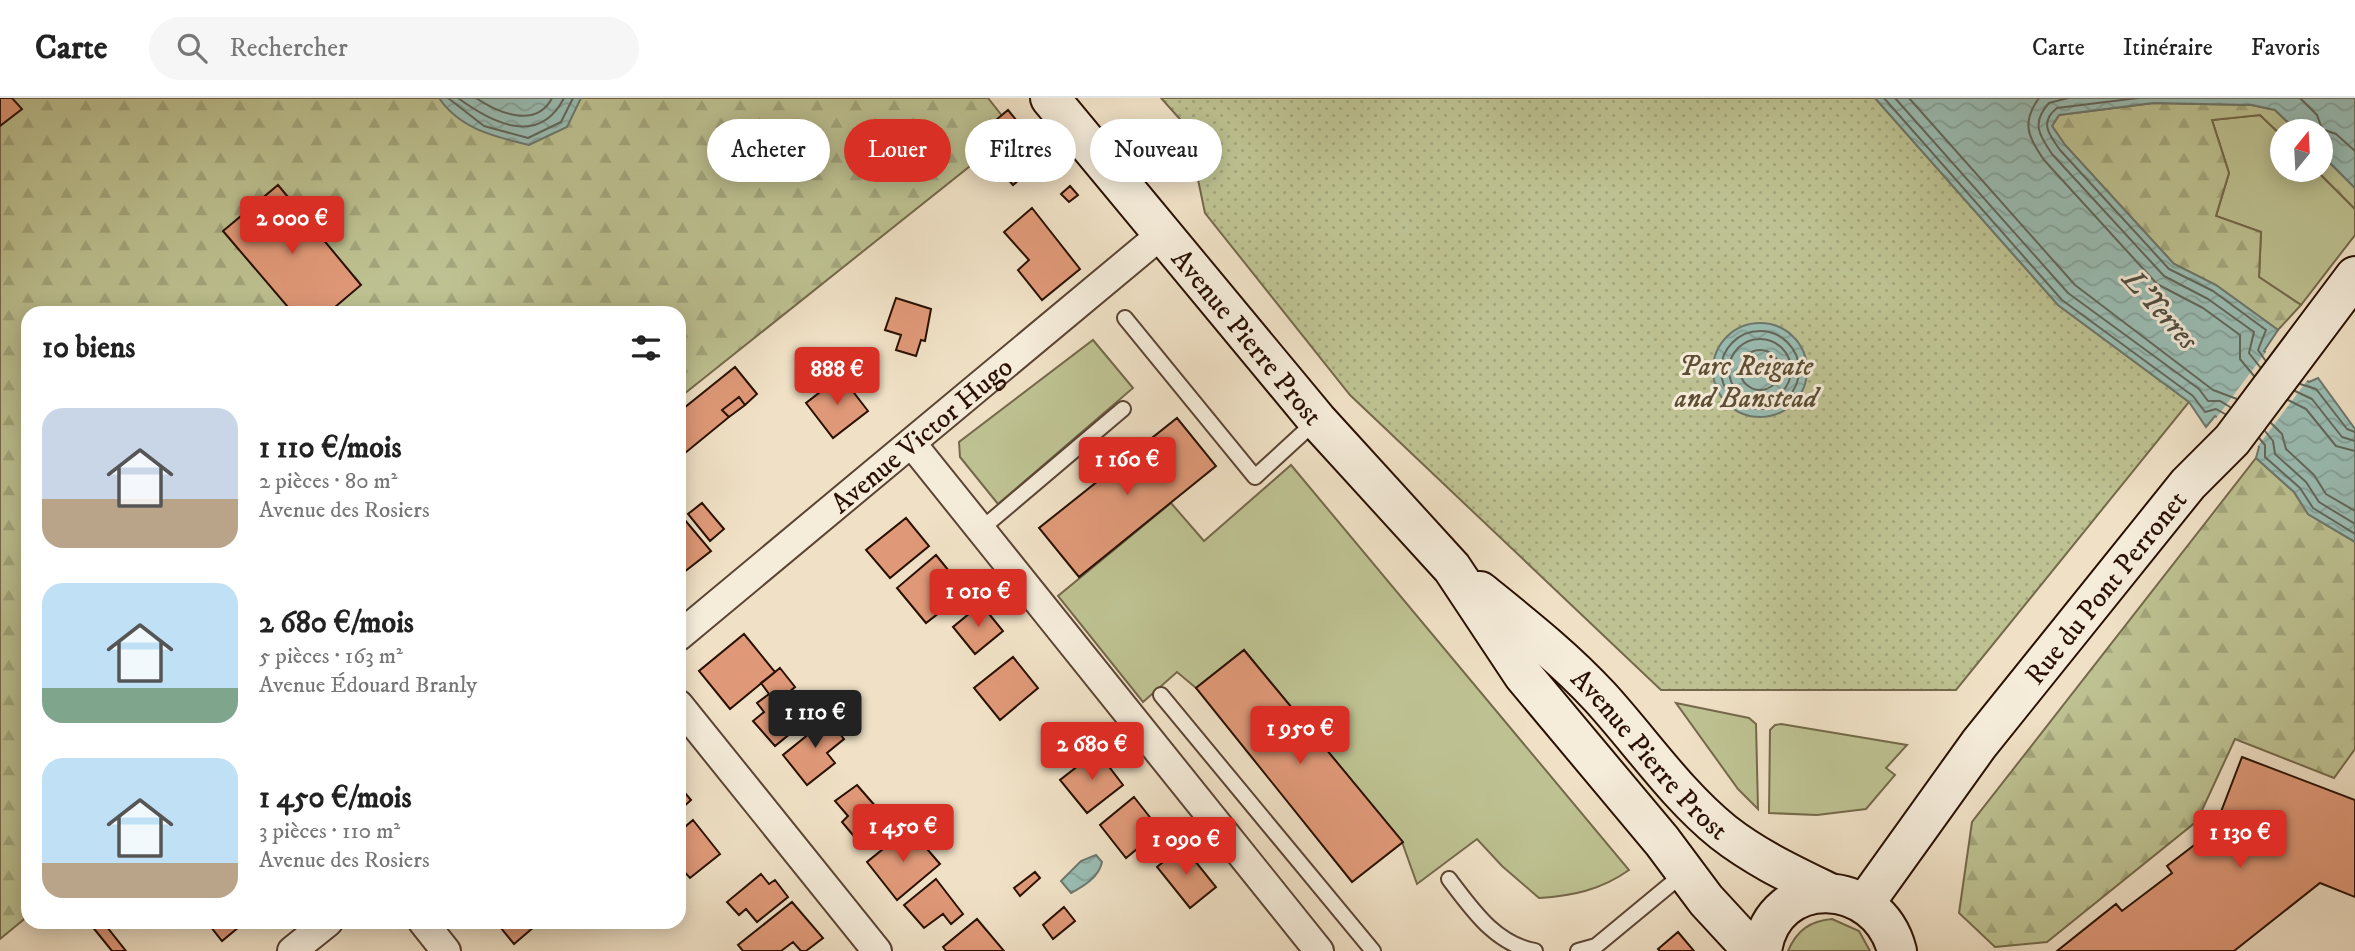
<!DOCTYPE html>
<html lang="fr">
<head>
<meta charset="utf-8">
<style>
  :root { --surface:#fff; --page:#f6f6f6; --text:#222; --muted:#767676; --line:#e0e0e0; --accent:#d93025 }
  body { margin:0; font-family:"IM FELL DW Pica",serif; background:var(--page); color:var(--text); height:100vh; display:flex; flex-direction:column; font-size:26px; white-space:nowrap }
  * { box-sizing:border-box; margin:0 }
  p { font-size:23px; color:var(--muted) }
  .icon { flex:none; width:38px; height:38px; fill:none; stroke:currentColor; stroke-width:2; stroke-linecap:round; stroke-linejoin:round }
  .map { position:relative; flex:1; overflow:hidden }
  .sheet { position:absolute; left:21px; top:208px; width:665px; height:623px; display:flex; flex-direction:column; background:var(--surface); border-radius:21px; box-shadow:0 4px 18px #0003 }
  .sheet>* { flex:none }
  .top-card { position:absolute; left:707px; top:21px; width:665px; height:63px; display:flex; gap:14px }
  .needle { width:46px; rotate:18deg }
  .controls { position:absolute; left:2270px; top:21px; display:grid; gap:14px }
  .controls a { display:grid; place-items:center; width:63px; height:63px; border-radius:50%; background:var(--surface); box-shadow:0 4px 18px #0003; font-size:35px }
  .price { position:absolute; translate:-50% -60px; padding:0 16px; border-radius:7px; background:var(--accent); color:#fff; font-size:23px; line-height:46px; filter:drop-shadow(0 2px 4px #0008) }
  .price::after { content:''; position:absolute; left:50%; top:42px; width:21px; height:16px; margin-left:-10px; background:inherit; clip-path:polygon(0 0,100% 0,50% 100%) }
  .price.on { background:#222; color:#fff }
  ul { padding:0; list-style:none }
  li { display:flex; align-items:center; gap:21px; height:175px; padding:0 21px }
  li span { display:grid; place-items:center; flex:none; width:196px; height:140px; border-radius:21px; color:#555 }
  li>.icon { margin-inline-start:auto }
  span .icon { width:84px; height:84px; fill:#fffc; stroke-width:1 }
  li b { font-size:30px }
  h2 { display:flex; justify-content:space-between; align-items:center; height:84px; padding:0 21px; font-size:30px }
  .tag { padding:0 24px; border-radius:32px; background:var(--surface); box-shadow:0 4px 18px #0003; font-size:24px; line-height:63px }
  .tag.on { background:var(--accent); color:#fff }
  header { display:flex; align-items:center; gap:42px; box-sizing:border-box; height:98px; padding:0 35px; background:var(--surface); border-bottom:2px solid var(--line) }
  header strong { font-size:33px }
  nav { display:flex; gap:38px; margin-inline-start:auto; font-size:24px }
  .search { width:490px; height:63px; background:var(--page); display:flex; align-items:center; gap:18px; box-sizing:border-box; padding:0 24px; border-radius:38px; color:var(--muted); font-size:26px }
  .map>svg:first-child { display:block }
  .grass { fill:#bec292; stroke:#74694a; stroke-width:2 }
  .forest { fill:url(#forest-firs); stroke:#74694a; stroke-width:2 }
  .park { fill:url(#park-dots); stroke:#74694a; stroke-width:2 }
  .water { fill:url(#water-waves); stroke:#6d786d; stroke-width:2 }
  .pier { fill:#f0e1c6 }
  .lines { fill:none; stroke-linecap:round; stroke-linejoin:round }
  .shore { stroke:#62675c; stroke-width:2 }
  .building { fill:#e09978; stroke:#291002; stroke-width:2 }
  .lane-casing { stroke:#5b4433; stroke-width:18 }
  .street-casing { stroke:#5b4433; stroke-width:32 }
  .secondary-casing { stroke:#291002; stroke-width:42 }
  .lane { stroke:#f5ecda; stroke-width:14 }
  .street { stroke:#f5ecda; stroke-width:28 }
  .secondary { stroke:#f5ecda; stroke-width:38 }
  .labels { text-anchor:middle; stroke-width:6; stroke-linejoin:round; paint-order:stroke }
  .street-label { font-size:28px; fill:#291002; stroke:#f5ecda }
  .park-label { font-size:28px; font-style:italic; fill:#5d4e34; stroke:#f5ecda }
  .water-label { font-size:30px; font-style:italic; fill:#514d41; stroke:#f5ecda }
</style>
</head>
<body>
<header>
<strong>Carte</strong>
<div class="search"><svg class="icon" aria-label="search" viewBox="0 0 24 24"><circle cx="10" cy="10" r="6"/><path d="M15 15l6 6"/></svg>Rechercher</div>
<nav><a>Carte</a><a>Itinéraire</a><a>Favoris</a></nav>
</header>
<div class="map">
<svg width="2355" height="853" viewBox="0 0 2355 853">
  <defs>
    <pattern id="forest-firs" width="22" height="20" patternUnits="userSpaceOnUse" patternTransform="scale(1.75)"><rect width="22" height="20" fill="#bec292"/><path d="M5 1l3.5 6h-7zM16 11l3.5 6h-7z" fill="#a3a67c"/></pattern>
    <pattern id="park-dots" width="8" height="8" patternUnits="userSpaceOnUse" patternTransform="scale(1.75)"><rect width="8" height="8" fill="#bec292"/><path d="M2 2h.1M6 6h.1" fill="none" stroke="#a3a67c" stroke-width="1.8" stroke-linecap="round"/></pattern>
    <pattern id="water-waves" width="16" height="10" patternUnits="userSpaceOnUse" patternTransform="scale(1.75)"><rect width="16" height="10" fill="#9abeb5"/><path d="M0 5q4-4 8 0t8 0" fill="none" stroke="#85a29a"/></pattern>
  </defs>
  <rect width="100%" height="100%" fill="#f0e1c6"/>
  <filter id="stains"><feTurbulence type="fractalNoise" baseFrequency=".00286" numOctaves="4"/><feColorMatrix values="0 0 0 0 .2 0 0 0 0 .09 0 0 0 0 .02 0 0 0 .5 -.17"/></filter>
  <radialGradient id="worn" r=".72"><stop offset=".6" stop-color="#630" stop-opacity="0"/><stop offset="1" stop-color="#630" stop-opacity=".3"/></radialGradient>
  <!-- grass -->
  <path class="grass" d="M2260 17 2282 38V72H2316L2355 111V137L2301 207 2259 179 2261 134 2216 118 2229 75 2212 22Z
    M1093 242 1133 290 998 406 960 359 959 344Z
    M1291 367 1629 772C1601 792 1572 798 1539 800L1502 768 1477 741 1417 786 1402 744 1244 552 1196 590 1177 574 1143 604 1058 498 1171 405 1204 443Z
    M1676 605 1749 620 1756 626 1758 711 1738 691Z
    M1781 626 1907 647 1886 670 1895 677 1866 711 1817 717 1769 715 1770 632 1775 627Z
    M1832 821 1859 833 1870 853H1788C1797 832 1810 823 1832 821Z"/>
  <!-- forest -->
  <path class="forest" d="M0 0H988L1014 33 679 300V215H28V818L0 841Z
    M2154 5 2252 7 2275 12 2297 33H2282V38L2260 17 2212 22 2229 75 2216 118 2261 134 2259 179 2301 207 2278 232 2216 187 2174 166 2065 47 2052 28 2059 17Z
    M2321 56 2355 90V111L2316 72H2320Z
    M2256 360 2294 394 2308 416 2355 444V651L2334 680 2235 641 2197 723 2047 844 1995 849 1959 815 1972 724Z"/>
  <!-- park -->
  <path class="park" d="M1161 0H1875L2058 207 2189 304 1956 592H1661L1350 297 1205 115 1187 29Z"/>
  <!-- water -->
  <path class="water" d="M439 0H581L567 29 529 47C495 39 460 31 439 0Z
    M1875 0H2355V90L2321 56 2320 33H2297L2275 12 2252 7 2153 5 2059 17 2052 28 2065 47 2174 166 2216 187 2278 232 2264 253 2309 284 2318 280 2355 331V444L2308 416 2294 394 2256 360 2259 349 2215 318 2206 329 2189 304 2058 207Z
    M1713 272a47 47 0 1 1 94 0a47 47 0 1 1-94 0Z
    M1096 757 1102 764C1099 779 1084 788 1071 795L1061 783 1081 763Z"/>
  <!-- pier -->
  <path class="pier" d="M2272 246 2269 252 2309 280 2255 352 2216 322 2211 327Z"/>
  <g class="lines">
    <!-- shore -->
    <path class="shore" d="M448 0 484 28 528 40 561 24 573 0
      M458 0C492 25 539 49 564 0
      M476 0C498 15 536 31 552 0
      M1884 0 2062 202 2193 298 2205 314 2216 311 2225 316
      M1895 0 2068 195 2199 291 2208 303H2220L2230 309
      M1909 0 2075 187 2213 292 2237 301
      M2039 0C2021 25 2028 39 2044 62L2157 186 2203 210 2240 237V261L2254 278
      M2068 0 2049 5C2031 25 2039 37 2052 56L2164 178 2208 201 2254 234 2249 255 2260 269
      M2138 0 2057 10C2039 24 2049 37 2060 52L2169 171 2213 193 2266 232 2258 252 2265 262
      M2300 0 2317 17 2322 31 2336 36 2355 53
      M1721 272a39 39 0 1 1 78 0a39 39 0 1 1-78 0Z
      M1729 272a31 31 0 1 1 62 0a31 31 0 1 1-62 0Z
      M1740 272a20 20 0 1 1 40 0a20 20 0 1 1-40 0Z
      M2300 286 2316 291 2347 331 2355 334
      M2295 293 2312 301 2342 339 2355 343
      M2288 302 2306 311 2336 348 2355 353
      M2271 325 2282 336 2286 351 2314 377 2326 396 2355 413
      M2265 333 2273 343 2275 356 2306 384 2319 404 2355 426
      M2259 340 2265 347V359L2300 390 2313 410 2355 436"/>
  </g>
  <!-- building -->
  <path class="building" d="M0 0H12L22 11 0 28Z
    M1008 12 1026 34 997 59 978 37Z
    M1018 41 1029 54 1020 62 1030 73 1013 87 992 63Z
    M1029 54 1039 66 1030 73 1020 62Z
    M278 87 361 187 328 215H293L223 133Z
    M1070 88 1078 97 1069 104 1061 96Z
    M1032 110 1080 171 1042 202 1018 172 1029 162 1004 134Z
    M896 200 931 211 925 243 921 242 916 258 896 252 901 237 885 232Z
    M735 269 757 296 745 307 739 299 722 312 729 319 679 360V314Z
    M841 278 868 313 833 340 806 305Z
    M739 299 745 307 729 319 722 312Z
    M1177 320 1216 368 1079 479 1039 430Z
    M702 405 724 431 710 443 688 416Z
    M906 420 929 448 890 480 866 452Z
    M684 421 711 453 679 478V425Z
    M936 457 966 494 926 525 897 490Z
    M981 506 1003 533 975 556 953 529Z
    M744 536 775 574 730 611 699 573Z
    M1244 552 1403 744 1352 784 1196 590Z
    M1013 559 1038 590 1000 622 974 590Z
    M780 570 795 589 788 595 808 621 775 648 753 623 764 614 757 605 769 596 761 585Z
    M824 616 844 641 827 655 835 665 807 687 783 657 810 635 807 630Z
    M1097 653 1123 687 1087 715 1060 682Z
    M2242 659 2355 702V799L2320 785 2234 853H2057L2116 806 2122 813 2172 775 2167 768 2214 732Z
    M857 687 890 725 863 749 842 724 848 718 835 703Z
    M679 688 691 702 679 713Z
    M1134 699 1160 732 1126 760 1100 727Z
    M693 722 720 756 690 780 679 768V734Z
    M909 730 940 766 897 802 867 764Z
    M1183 748 1216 789 1190 810 1157 769Z
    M1035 774 1040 780 1020 798 1014 790Z
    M761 776 769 786 775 782 788 799 757 824 746 811 739 817 727 804Z
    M936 781 963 816 951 826 943 816 924 830 904 807Z
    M792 804 823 840 806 853H801L793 844 781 853H743L738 847Z
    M1064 809 1075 823 1053 841 1043 827Z
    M977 821 1004 853H946L943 849Z
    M94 824H103L126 853H112L91 827Z
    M207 824H245L222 843Z
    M496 824H532L535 828 514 846Z
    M1678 834 1694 853H1660L1658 851Z"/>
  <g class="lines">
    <defs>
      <path id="lane" d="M1125 220 1255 379 1316 323
        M979 433 1123 311
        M1161 597 1373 853
        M1449 781C1472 811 1495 846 1535 853
        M1578 853 1596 848 1683 776"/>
      <g id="street">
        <path d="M912 346 1319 853"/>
        <path id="s1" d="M679 538 1163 135"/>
        <path d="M679 607 877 853"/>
        <path d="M423 824 446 853"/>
        <path d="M292 853 328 824"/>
      </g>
      <g id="secondary">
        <path id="s2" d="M1050 0 1317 322 1452 470 1523 577 1662 743 1706 802 1753 853"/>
        <path id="s3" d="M1480 493C1522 527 1564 560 1600 599 1641 644 1676 696 1723 734 1756 760 1793 777 1830 795"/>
        <path id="s4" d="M1865 805 1979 646 2188 386 2232 342 2355 178"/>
        <path d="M1762 853C1773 774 1878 778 1897 853"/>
      </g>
    </defs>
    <!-- lane casing -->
    <use href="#lane" class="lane-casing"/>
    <!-- street casing -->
    <use href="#street" class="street-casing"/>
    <!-- secondary casing -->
    <use href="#secondary" class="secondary-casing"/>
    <!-- lane -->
    <use href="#lane" class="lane"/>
    <!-- street -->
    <use href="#street" class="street"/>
    <!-- secondary -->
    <use href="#secondary" class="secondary"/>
  </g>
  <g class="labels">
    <!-- street labels -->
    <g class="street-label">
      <text dy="10" stroke="none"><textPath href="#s2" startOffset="310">Avenue Pierre Prost</textPath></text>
      <text dy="10" stroke="none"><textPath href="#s1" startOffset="315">Avenue Victor Hugo</textPath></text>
      <text dy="10" stroke="none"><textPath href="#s4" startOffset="397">Rue du Pont Perronet</textPath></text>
      <text dy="10" stroke="none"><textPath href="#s3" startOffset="236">Avenue Pierre Prost</textPath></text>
    </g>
    <!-- park labels -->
    <g class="park-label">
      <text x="1746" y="277">Parc Reigate<tspan x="1746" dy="32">and Banstead</tspan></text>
    </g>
    <!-- water labels -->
    <g class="water-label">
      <text transform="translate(2161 211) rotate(48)" y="10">L'Yerres</text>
    </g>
  </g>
  <rect width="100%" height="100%" filter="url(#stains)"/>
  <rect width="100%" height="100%" fill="url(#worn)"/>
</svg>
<div class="controls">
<a><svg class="needle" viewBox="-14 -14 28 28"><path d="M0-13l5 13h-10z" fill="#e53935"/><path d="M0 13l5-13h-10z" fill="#767676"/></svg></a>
</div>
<b class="price" style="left:292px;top:158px">2 000 €</b>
<b class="price" style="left:837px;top:309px">888 €</b>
<b class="price" style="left:1127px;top:399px">1 160 €</b>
<b class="price" style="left:978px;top:531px">1 010 €</b>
<b class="price on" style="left:815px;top:652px">1 110 €</b>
<b class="price" style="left:1300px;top:668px">1 950 €</b>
<b class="price" style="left:1092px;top:684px">2 680 €</b>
<b class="price" style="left:903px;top:766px">1 450 €</b>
<b class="price" style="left:2240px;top:772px">1 130 €</b>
<b class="price" style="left:1186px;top:779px">1 090 €</b>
<div class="top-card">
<a class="tag">Acheter</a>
<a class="tag on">Louer</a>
<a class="tag">Filtres</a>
<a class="tag">Nouveau</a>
</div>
<section class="sheet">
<h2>10 biens<svg class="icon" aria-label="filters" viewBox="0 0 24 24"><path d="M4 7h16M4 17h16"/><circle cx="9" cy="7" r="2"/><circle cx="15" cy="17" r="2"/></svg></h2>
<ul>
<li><span style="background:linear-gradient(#c9d6e8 65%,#b9a48a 0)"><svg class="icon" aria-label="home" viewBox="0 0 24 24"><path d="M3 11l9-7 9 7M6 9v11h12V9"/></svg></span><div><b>1 110 €/mois</b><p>2 pièces · 80 m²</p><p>Avenue des Rosiers</p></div></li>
<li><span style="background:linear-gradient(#bfe0f5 75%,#7fa58c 0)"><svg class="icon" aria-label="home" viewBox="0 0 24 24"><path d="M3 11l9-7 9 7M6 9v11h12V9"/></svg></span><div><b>2 680 €/mois</b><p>5 pièces · 163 m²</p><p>Avenue Édouard Branly</p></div></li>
<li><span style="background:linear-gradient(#bfe0f5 75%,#b9a48a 0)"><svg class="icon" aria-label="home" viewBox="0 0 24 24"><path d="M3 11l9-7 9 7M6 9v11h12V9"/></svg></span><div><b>1 450 €/mois</b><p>3 pièces · 110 m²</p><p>Avenue des Rosiers</p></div></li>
</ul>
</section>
</div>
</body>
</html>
